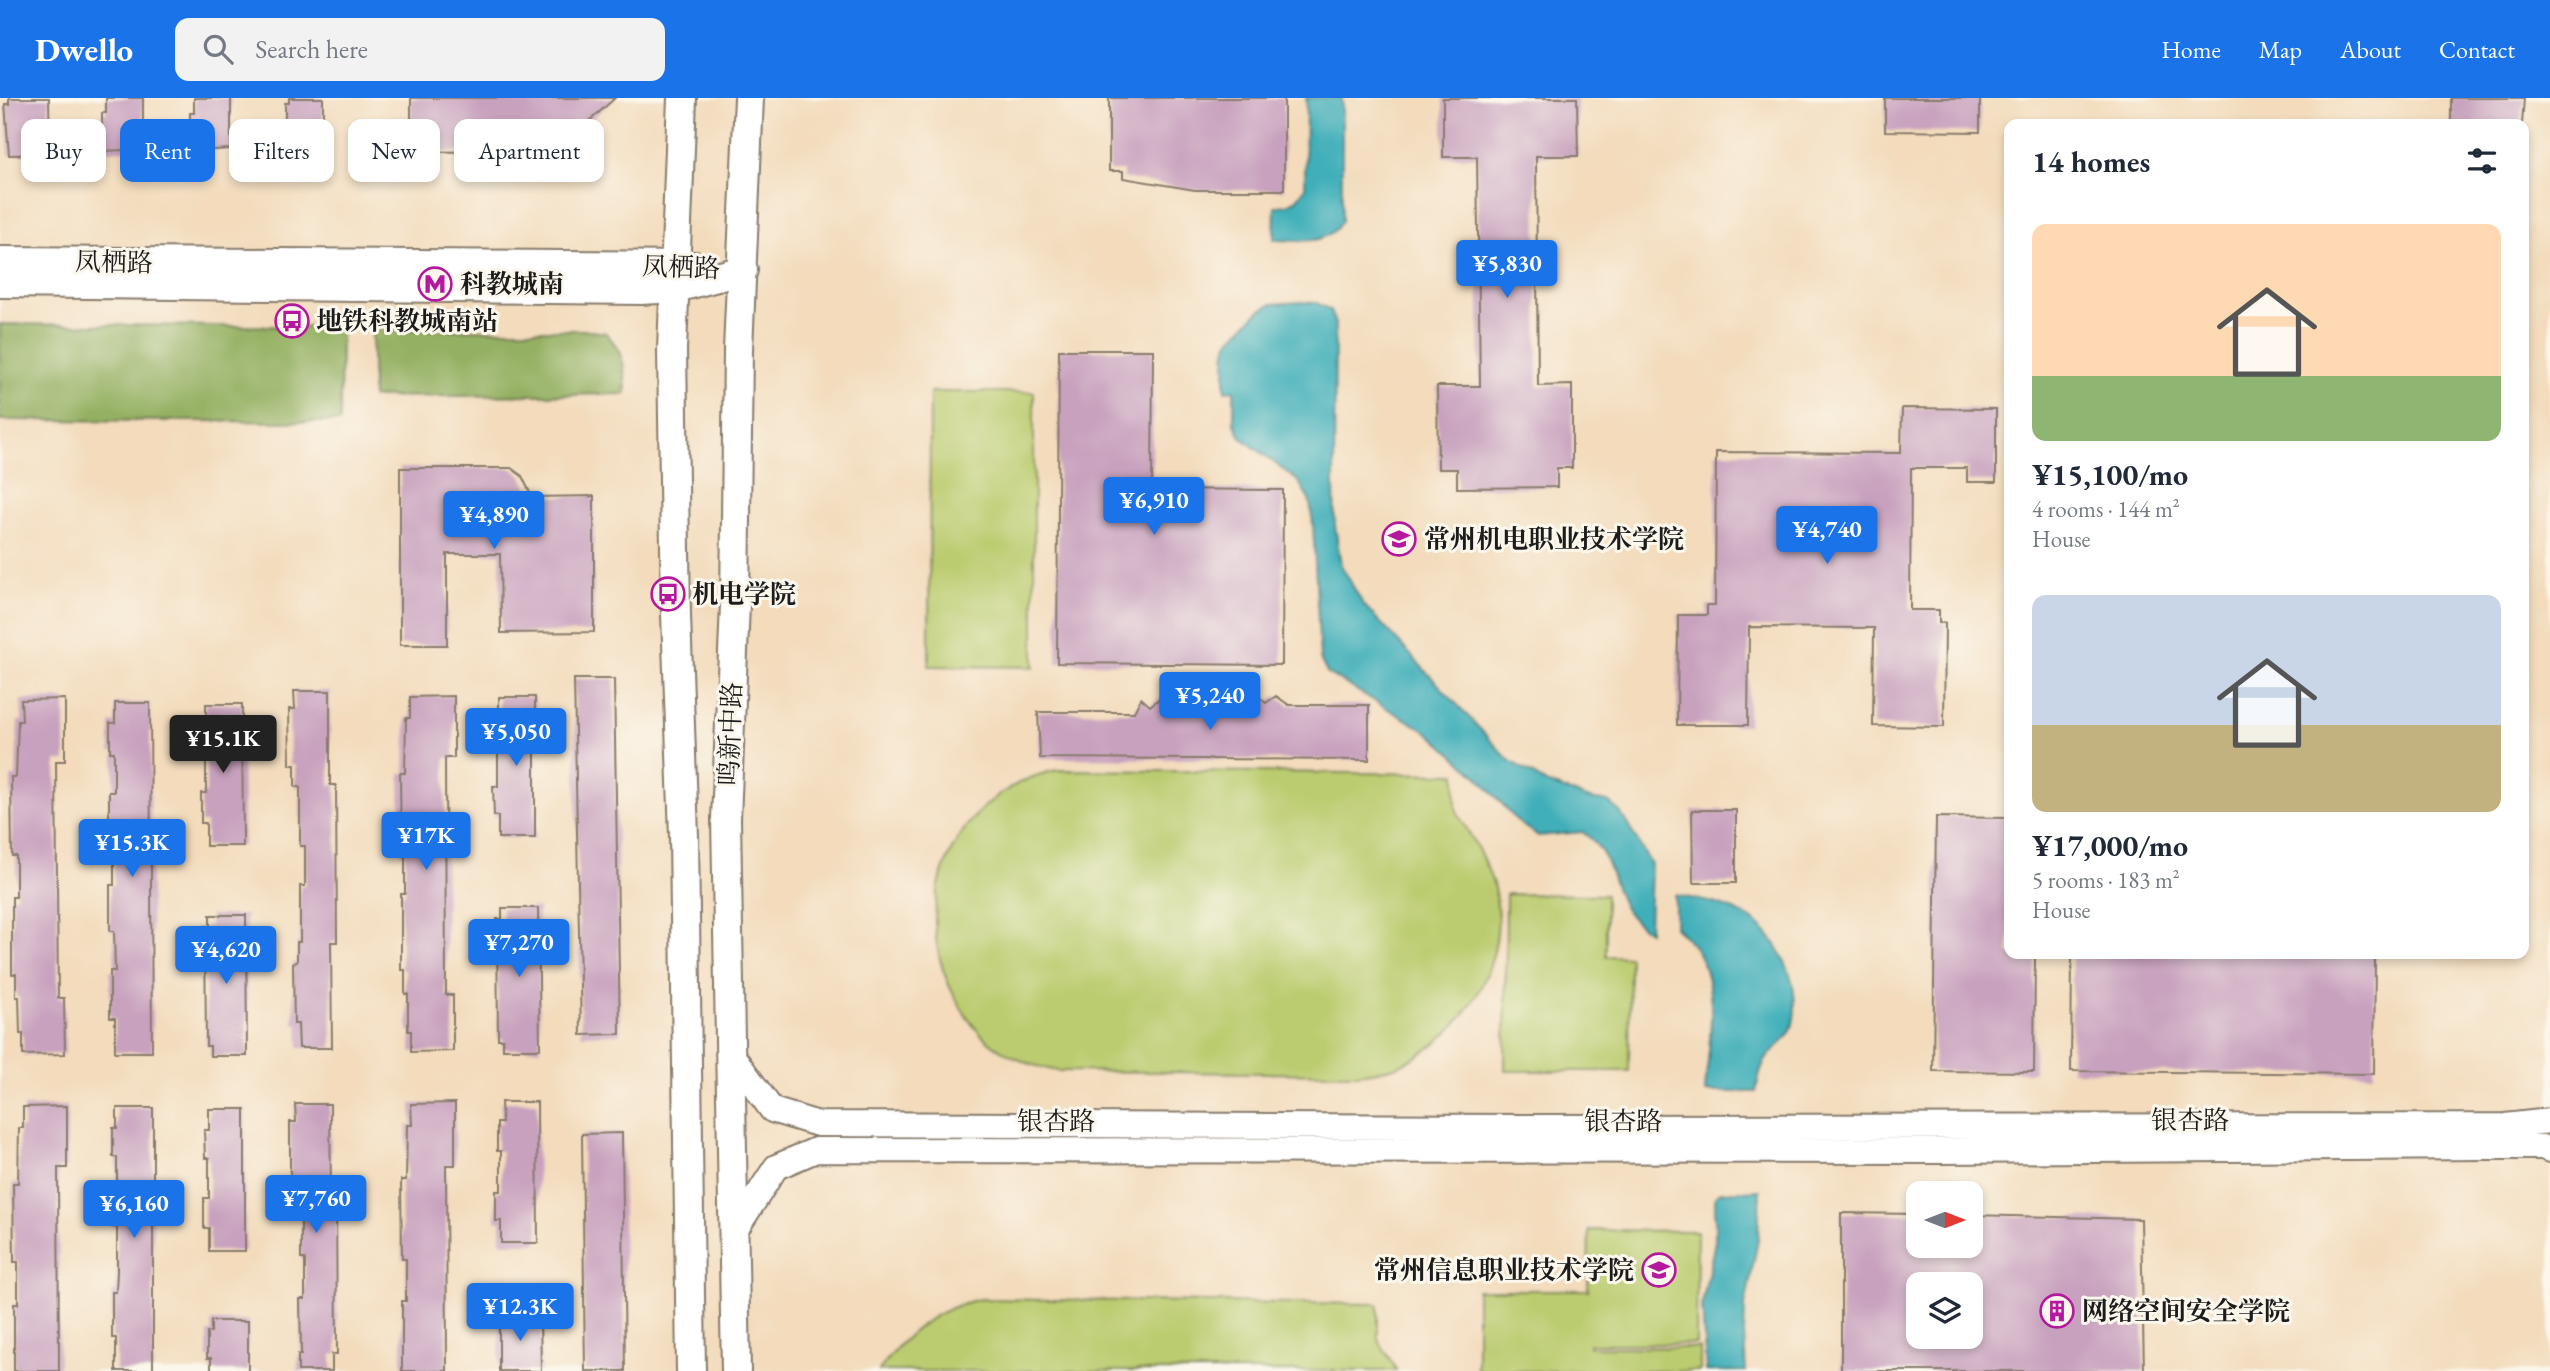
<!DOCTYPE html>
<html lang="en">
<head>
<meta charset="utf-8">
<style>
  :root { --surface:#fff; --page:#f2f2f3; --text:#1f2937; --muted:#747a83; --accent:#1a73e8 }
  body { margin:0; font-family:"EB Garamond","Noto Serif SC",serif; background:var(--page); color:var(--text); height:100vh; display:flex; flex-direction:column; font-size:26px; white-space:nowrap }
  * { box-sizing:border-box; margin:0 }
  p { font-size:23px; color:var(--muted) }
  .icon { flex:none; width:38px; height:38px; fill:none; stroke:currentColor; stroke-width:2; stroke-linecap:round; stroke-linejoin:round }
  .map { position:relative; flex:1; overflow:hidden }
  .details { position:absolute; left:2004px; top:21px; width:525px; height:840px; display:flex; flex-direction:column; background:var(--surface); border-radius:14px; box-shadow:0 4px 10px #0003 }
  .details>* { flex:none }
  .hud { position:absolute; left:21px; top:21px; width:665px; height:63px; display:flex; gap:14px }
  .needle { width:46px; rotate:90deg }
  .buttons { position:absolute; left:1906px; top:1083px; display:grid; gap:14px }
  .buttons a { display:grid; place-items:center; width:77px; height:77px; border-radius:14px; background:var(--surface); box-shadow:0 4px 10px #0003; font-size:35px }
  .price { position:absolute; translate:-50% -60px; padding:0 16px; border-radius:7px; background:var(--accent); color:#fff; font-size:23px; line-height:46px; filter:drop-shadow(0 2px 4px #0008) }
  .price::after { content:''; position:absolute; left:50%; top:42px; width:21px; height:16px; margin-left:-10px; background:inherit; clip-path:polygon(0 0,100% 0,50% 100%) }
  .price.selected { background:#222; color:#fff }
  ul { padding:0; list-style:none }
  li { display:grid; align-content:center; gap:14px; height:371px; padding:0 28px }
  li span { display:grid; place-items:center; height:217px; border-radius:14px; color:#555 }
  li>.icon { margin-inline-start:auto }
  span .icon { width:126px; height:126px; fill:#fffc; stroke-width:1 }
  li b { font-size:30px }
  h2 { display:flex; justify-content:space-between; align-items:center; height:84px; padding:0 28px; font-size:30px }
  .pill { padding:0 24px; border-radius:14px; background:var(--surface); box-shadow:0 4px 10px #0003; font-size:24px; line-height:63px }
  .pill.selected { background:var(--accent); color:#fff }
  header { display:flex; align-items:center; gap:42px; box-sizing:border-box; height:98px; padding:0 35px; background:var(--accent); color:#fff }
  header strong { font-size:33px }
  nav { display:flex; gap:38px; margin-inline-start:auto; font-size:24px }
  .search { width:490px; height:63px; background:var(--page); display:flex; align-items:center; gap:18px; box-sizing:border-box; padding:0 24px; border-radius:14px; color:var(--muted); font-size:26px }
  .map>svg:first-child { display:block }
  .green { fill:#bbcc6f; stroke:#6c7446; stroke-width:2 }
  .forest { fill:#94b062; stroke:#58663f; stroke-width:2 }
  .water { fill:#3fafb9; stroke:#2e666a; stroke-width:2 }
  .building { fill:#c8a1be; fill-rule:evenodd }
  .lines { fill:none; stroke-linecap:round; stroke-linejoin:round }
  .tertiary-casing { stroke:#887c6c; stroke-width:28 }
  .secondary-casing { stroke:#887c6c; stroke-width:32 }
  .tertiary { stroke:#fff; stroke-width:24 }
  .secondary { stroke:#fff; stroke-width:28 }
  .labels { text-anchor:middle; stroke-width:6; stroke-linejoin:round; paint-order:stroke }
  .street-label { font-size:26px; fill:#1c1c1c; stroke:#fbf7ec }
  .poi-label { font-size:26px; font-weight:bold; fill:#1c1c1c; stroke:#fbf7ec; text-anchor:start }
</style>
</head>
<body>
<header>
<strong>Dwello</strong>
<div class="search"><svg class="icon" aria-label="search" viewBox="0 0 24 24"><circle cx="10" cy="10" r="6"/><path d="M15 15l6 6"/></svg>Search here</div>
<nav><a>Home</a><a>Map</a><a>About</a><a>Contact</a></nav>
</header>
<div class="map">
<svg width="2550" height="1273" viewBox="0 0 2550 1273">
  <rect width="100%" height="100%" fill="#fbf7ec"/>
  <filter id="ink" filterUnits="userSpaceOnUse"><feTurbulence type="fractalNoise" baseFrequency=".0143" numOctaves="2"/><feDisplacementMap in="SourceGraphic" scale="14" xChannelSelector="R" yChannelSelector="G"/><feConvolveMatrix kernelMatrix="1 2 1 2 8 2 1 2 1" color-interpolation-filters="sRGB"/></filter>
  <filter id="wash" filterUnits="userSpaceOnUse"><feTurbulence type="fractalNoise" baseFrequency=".00686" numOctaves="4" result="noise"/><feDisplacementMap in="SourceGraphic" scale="28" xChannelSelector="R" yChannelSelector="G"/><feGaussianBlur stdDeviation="1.57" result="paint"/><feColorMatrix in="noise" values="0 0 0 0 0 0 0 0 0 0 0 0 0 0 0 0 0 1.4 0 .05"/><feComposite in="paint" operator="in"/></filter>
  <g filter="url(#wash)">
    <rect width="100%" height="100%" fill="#f3dbbc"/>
    <!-- green -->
    <path class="green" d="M930 294H1034V569L929 568Z
      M1058 672 1456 676C1456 687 1455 698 1456 709 1457 717 1464 725 1468 733 1478 750 1487 767 1493 786 1513 859 1467 937 1400 967 1387 972 1373 974 1358 976L1058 973C1036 969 1017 963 998 950 979 938 964 917 954 897 905 805 955 692 1058 672Z
      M1506 796 1606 797V858L1630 859 1629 973H1505Z
      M1589 1132 1697 1133 1696 1246H1589V1249L1700 1250V1273H1477V1192H1588Z
      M980 1201 1378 1206V1241L1397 1273H879C903 1236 937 1210 980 1201Z"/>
    <!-- forest -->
    <path class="forest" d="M0 226 341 229 340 324 0 322Z
      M372 232H585L606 235C625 256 625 269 626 296L372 299Z"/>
    <!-- water -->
    <path class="water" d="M1306 0H1342V123C1326 149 1302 142 1274 142L1275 108C1291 108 1298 103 1305 89Z
      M1301 204 1317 205 1330 212 1335 226 1334 386 1335 428 1341 467 1363 506 1509 662 1548 686 1590 701 1608 704 1620 714 1651 766 1649 833C1610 812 1620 774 1595 745 1592 741 1587 738 1583 734L1538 738 1519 725 1479 680 1429 635 1327 575 1320 561 1313 426 1310 404 1299 384 1241 339 1234 324V292L1225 293V258L1228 244 1260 212 1271 206Z
      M1675 797C1698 802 1722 805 1742 816 1779 834 1802 887 1793 926 1790 941 1780 945 1771 955 1761 966 1758 980 1756 994H1705C1708 948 1721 896 1697 853 1692 844 1682 836 1675 829Z
      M1760 1092 1758 1142 1745 1208 1744 1236 1746 1273H1706L1702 1206 1715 1143V1098L1721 1094Z"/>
    <g id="blocks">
      <!-- building -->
      <path class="building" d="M9 0H49L50 56 9 57 5 6H9Z
        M106 0H143V51L105 53 106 41H102V15H106Z
        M194 0H231V51L194 53V41H190V15H194Z
        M289 0H323V54H290V40H285V5H289Z
        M411 0H615L577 34H563V53L411 54Z
        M1109 0H1284V92H1195L1123 80V73H1109Z
        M1443 0H1577L1578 58H1536L1538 288 1572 287V370H1557V389L1457 390V371H1438L1437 288H1480L1477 59H1443Z
        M1885 0H1980V34L1885 33Z
        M2451 0H2524L2522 26H2451Z
        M1059 252H1153L1152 391 1283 392 1282 567 1057 565Z
        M1902 310 1996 311V384H1967V370H1911L1910 512H1939V525H1945L1944 629 1873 628 1874 530 1749 529 1748 627H1677L1678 517H1707V507H1715L1716 354 1901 355Z
        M400 370H511L522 378 532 399 594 398V534L501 535 500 456H447V547H400Z
        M574 581H614L620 936 581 937Z
        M294 593H330V687H336L337 844H331L332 950H299L298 926H294L293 865 297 864V844H300V788H305V748H300V689H295V667H290L289 611H295Z
        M454 598V660H445L446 897H453V953L411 954V933H408V896H405V872H401V796H405V755H401L400 675H405L406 620H410V599Z
        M1237 598 1247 606 1258 598 1266 605 1276 598 1289 607H1369V662L1040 660 1038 614H1134L1141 600 1150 608 1160 600 1170 607 1180 600 1190 607 1200 600 1209 606 1218 599 1227 605Z
        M499 599H535V740H498V718H494L493 688H498V648H494V620L499 619Z
        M65 601V663H56L58 900H64L65 956 23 957V936H20L19 899H16V876H12V799H16V758H12L11 679H16L18 623H22L21 602Z
        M115 605H150L152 954H115V920H110V873H115L114 833H110V787H114V724H109V694H114V654H110V625H115Z
        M206 606H242L243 748H206V725H201V695H206V655H202V627H206Z
        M1692 712H1736V785H1693Z
        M1936 719 2009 720V856H2035L2034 974 1933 973Z
        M502 810H538L540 951H503V941H498L497 821H502Z
        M210 817H246L247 958H210V948H206L205 828H210Z
        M2072 856H2375L2374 976 2071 973Z
        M501 1004H537L538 1145H501V1123H496V1093H501V1053H497V1025H502Z
        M455 1005V1067H446L447 1273H402V1203H406V1161H402L401 1082H406L407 1027H412L411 1006Z
        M295 1006H330L331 1100H336L337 1256H332V1273H298V1257H301L300 1201H305V1161H301V1102H296V1080H290V1024H296Z
        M67 1008V1070H58L59 1273H14V1206H18V1164H14L13 1085H18L19 1030H23V1009Z
        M117 1010H153V1273H116V1240H112V1194H116L117 1173V1129H112V1099H117V1059H113V1030H117Z
        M209 1011H245V1153H209V1130H204V1100H209V1060H205L204 1032H209Z
        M622 1035 625 1273H585L582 1036Z
        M1841 1115 1918 1116V1148H1970V1117L2141 1121 2144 1273H1841ZM1918 1186H1970V1239H1918Z
        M540 1215 541 1273H499V1226H504V1216Z
        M211 1223H248V1273H211V1260H207V1234H211Z"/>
    </g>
  </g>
  <g filter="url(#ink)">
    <use href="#blocks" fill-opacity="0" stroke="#887c6c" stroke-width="2"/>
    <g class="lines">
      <defs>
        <path id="tertiary" d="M732 957 772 1012 818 1026 1519 1029 2505 1028 2550 1023
          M734 1134 776 1069 816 1052 1940 1053 2485 1049H2542L2550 1052"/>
        <path id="secondary" d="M682 0 672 252 676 517 684 738 691 1273
          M0 163 695 168
          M0 185 641 192 676 190 743 172
          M736 1273 726 721 735 506 738 252 749 0"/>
      </defs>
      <!-- tertiary casing -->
      <use href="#tertiary" class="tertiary-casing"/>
      <!-- secondary casing -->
      <use href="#secondary" class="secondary-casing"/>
      <!-- tertiary -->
      <use href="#tertiary" class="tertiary"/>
      <!-- secondary -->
      <use href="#secondary" class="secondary"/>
    </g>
  </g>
  <!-- icons -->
  <defs>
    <symbol id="metro-ring" viewBox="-11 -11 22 22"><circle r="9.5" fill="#fbf7ec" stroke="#b5179e" stroke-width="1.5"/><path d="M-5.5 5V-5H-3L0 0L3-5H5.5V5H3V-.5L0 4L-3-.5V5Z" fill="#b5179e"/></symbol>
    <symbol id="bus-ring" viewBox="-11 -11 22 22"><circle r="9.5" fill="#fbf7ec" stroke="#b5179e" stroke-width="1.5"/><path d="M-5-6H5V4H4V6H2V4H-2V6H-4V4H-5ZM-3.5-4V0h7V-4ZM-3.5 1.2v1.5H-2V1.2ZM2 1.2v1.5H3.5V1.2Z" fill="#b5179e"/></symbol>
    <symbol id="university-ring" viewBox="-11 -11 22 22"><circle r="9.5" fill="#fbf7ec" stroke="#b5179e" stroke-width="1.5"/><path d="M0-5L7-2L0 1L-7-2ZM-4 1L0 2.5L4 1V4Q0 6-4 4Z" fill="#b5179e"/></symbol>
    <symbol id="building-ring" viewBox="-11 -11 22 22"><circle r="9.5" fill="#fbf7ec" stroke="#b5179e" stroke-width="1.5"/><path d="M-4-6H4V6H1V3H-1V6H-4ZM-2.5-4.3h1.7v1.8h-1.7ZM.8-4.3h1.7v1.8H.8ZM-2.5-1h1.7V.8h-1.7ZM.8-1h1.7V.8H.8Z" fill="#b5179e"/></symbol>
  </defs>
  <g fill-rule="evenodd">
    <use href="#metro-ring" x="416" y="167" width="38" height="38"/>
    <use href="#bus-ring" x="273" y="204" width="38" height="38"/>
    <use href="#university-ring" x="1380" y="422" width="38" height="38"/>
    <use href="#bus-ring" x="649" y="477" width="38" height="38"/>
    <use href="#university-ring" x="1640" y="1153" width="38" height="38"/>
    <use href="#building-ring" x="2038" y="1194" width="38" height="38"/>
  </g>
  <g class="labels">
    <!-- street labels -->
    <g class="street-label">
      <text transform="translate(114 164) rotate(1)" y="9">凤栖路</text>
      <text transform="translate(681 169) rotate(2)" y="9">凤栖路</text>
      <text transform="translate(730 636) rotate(-88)" y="9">鸣新中路</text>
      <text x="2190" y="1031">银杏路</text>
      <text x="1056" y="1032">银杏路</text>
      <text x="1623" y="1032">银杏路</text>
    </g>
    <!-- poi labels -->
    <g class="poi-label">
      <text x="460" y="195">科教城南</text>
      <text x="316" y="232">地铁科教城南站</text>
      <text x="1424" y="450">常州机电职业技术学院</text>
      <text x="692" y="505">机电学院</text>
      <text x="1634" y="1181" text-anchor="end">常州信息职业技术学院</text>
      <text x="2082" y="1222">网络空间安全学院</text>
    </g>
  </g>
</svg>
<div class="buttons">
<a><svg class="needle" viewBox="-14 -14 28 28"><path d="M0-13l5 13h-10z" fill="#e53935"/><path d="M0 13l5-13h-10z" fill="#747a83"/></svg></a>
<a><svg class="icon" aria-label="layers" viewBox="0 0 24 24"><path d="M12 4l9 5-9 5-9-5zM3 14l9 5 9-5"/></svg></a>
</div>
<b class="price" style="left:1507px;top:202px">¥5,830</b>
<b class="price" style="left:1154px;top:439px">¥6,910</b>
<b class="price" style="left:494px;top:453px">¥4,890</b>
<b class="price" style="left:1827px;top:468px">¥4,740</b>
<b class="price" style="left:1210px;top:634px">¥5,240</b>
<b class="price" style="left:516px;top:670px">¥5,050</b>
<b class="price selected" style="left:223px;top:677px">¥15.1K</b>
<b class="price" style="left:426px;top:774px">¥17K</b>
<b class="price" style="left:132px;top:781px">¥15.3K</b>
<b class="price" style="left:519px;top:881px">¥7,270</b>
<b class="price" style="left:226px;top:888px">¥4,620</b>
<b class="price" style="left:316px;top:1137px">¥7,760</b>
<b class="price" style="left:134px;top:1142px">¥6,160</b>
<b class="price" style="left:520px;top:1245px">¥12.3K</b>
<div class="hud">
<a class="pill">Buy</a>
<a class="pill selected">Rent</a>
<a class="pill">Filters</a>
<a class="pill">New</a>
<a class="pill">Apartment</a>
</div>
<section class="details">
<h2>14 homes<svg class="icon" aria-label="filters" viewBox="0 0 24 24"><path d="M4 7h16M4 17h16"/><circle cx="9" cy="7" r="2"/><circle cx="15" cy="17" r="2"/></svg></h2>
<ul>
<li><span style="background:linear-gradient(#ffd9b3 70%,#8fb573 0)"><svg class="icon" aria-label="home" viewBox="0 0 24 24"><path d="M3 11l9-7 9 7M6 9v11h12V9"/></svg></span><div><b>¥15,100/mo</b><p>4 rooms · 144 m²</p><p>House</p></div></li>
<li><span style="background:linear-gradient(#c9d6e8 60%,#c2b280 0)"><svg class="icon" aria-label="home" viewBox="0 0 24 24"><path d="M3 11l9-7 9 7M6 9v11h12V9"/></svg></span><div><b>¥17,000/mo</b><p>5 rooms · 183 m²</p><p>House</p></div></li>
</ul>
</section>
</div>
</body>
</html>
